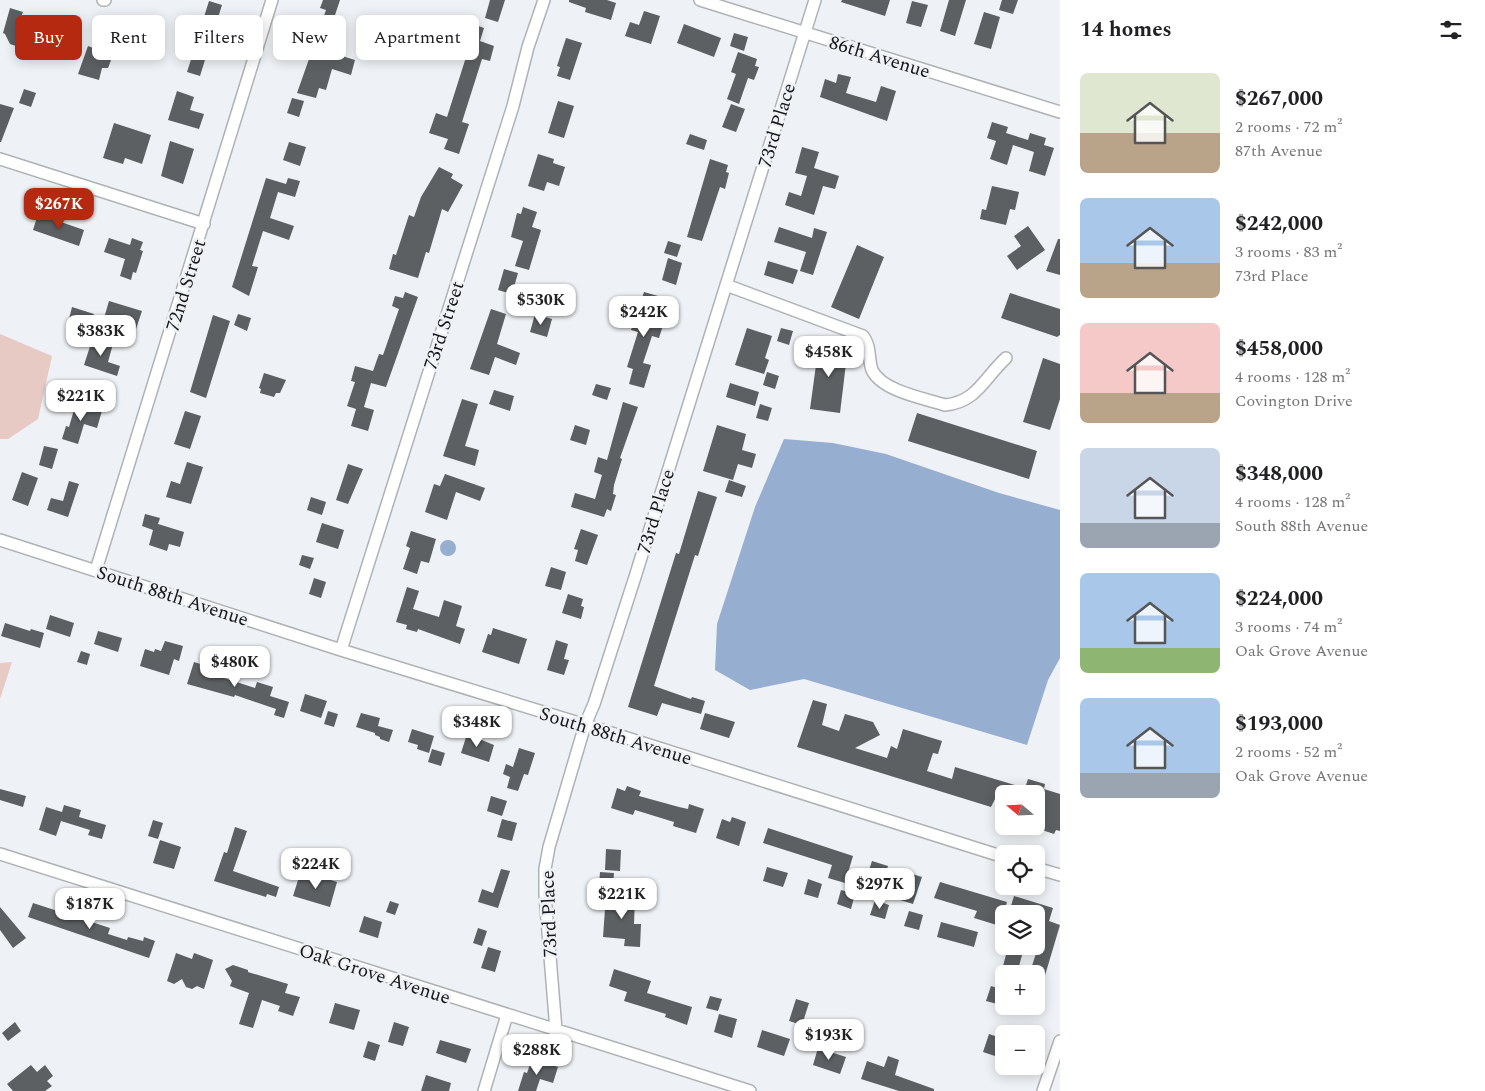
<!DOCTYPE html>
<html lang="en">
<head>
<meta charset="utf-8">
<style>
  :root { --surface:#fff; --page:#f6f6f6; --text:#202124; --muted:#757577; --accent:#b52911 }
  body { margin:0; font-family:Spectral,serif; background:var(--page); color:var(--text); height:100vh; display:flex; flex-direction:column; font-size:19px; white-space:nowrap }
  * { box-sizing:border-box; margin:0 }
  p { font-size:16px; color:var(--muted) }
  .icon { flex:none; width:28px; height:28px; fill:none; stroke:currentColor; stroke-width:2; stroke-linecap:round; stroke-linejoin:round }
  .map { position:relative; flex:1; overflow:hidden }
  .details { display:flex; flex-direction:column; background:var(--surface); width:425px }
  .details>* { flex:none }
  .guide { position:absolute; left:15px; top:15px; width:475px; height:45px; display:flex; gap:10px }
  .needle { width:32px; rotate:289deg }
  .buttons { position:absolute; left:995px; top:785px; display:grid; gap:10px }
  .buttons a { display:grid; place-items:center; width:50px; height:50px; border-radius:8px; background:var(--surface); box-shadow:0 2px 12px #0003; font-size:25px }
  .price { position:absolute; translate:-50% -42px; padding:0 11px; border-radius:10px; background:#fff; color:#222; font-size:16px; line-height:32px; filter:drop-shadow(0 1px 2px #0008) }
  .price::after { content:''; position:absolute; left:50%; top:30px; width:15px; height:11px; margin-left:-8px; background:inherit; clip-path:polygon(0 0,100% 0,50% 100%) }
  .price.active { background:var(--accent); color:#fff }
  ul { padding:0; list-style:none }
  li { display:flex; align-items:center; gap:15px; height:125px; padding:0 20px }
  li span { display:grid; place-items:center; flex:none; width:140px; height:100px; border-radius:8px; color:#555 }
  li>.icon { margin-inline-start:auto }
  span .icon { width:60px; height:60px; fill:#fffc; stroke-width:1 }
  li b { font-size:21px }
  h2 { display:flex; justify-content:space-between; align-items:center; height:60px; padding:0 20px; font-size:21px }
  .chip { padding:0 18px; border-radius:8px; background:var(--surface); box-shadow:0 2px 12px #0003; font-size:18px; line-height:45px }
  .chip.active { background:var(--accent); color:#fff }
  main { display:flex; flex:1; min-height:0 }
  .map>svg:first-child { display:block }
  .green { fill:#e7cac4 }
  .water { fill:#96aed0 }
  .building { fill:#5d6063 }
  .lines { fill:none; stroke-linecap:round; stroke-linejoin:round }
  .street-casing { stroke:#afb2b5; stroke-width:14 }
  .street { stroke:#fff; stroke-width:11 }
  .labels { text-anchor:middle; stroke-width:5; stroke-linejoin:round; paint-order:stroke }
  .street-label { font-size:19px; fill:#161718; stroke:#eef1f5 }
</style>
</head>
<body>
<main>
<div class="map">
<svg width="1060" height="1091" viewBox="0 0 1060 1091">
  <rect width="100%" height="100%" fill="#eef1f5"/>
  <!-- green -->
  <path class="green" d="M0 334 52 356 38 419 8 439H0Z
    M12 662 0 699V663Z"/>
  <!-- water -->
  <path class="water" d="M784 439 833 443 886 454 999 493 1060 510V658L1048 680 1027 745 804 679 750 690 715 670 717 624 755 507Z
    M440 548a8 8 0 1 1 16 0a8 8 0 1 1-16 0Z"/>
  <!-- building -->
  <path class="building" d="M323 0H340L332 24 337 26 329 52 355 60 351 75 332 69 326 90 319 88 316 98 297 93 315 42 310 40 315 25 320 27 326 10 320 8Z
    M490 0H505L498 22 485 18Z
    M569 0H607L616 3 611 20 585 12 586 8 569 2Z
    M842 0H890L885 16 841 2Z
    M949 0H966L955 36 940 31Z
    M1002 0H1018L1013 14 999 10Z
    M209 1 222 5 216 24 203 20Z
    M912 1 928 5 921 27 906 23Z
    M10 8 23 12 21 17 63 30 60 39 70 42 65 58 56 55 54 59 36 53 39 45 25 40 16 46 10 44 5 34 3 33Z
    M644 11 660 16 651 44 625 36 630 22 639 25Z
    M984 12 1000 17 991 49 974 44Z
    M470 23 484 28 480 41 494 46 490 61 482 59 462 122 469 124 459 154 444 149 448 139 429 133 436 113 447 117 467 54 461 52Z
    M684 24 721 38 714 57 677 43Z
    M734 33 748 37 744 51 730 46Z
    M566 38 582 43 570 80 557 76 560 67 557 66Z
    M196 44 209 47 200 76 187 72Z
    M88 46 113 55 108 68H102L99 80 78 74Z
    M738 52 757 59 755 66 759 67 754 80 748 78 739 104 727 99 736 74 731 72Z
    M838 74 851 77 846 93 876 102 881 86 896 91 887 121 820 97 825 79 836 83Z
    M24 89 36 93 31 107 19 103Z
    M177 91 194 97 190 110 204 114 199 129 168 120Z
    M292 98 304 101 299 117 287 113Z
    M558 101 574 106 564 138 548 133Z
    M0 104 14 108 1 142H0Z
    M731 104 745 109 736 132 722 127Z
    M992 122 1008 127 1006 133 1028 140 1030 133 1046 138 1044 145 1054 148 1045 176 1029 171 1034 152 1013 145 1007 165 990 159 996 141 987 138Z
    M114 123 151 135 142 164 125 158 123 164 103 158Z
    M690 134 707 140 704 150 686 144Z
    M170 141 194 149 183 184 161 176Z
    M289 142 306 147 300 166 283 160Z
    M802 147 819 152 814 168 839 176 835 189 823 186 814 215 785 205 789 192 801 196 807 176 795 173Z
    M538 154 554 159 553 163 565 167 559 186 547 182 544 191 528 186Z
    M710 159 728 165 726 172 729 173 725 189 720 187 702 241 687 237Z
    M439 167 453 174 451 178 463 185 448 212 442 209 429 253 426 252 418 278 389 269 393 254 396 255 409 215 414 217 421 197Z
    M266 178 286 184 288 178 300 181 295 197 278 192 270 218 294 226 289 240 263 231 252 266 258 267 249 296 232 287Z
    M992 186 1019 192 1015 210 1010 209 1006 225 980 219 982 209 986 210Z
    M523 207 537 212 532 227 541 230 529 270 515 266 523 241 511 237 517 213 521 214Z
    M38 214 84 230 79 246 33 230Z
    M1028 226 1045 250 1017 270 1007 256 1021 246 1014 236Z
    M779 227 812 238 814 228 827 232 813 275 800 271 806 252 774 242Z
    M109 238 130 245 132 238 143 242 140 250 143 251 136 273 133 272 131 280 120 276 125 259 104 252Z
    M1058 239H1060V275L1046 271Z
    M668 241 681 245 677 257 664 253Z
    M857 245 884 257 859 319 831 307Z
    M668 258 682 263 676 285 662 280Z
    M768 261 798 270 793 284 764 275Z
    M504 269 518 273 512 294 498 290Z
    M405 292 418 297 386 387 371 383 364 407 374 410 368 431 351 426 356 409 347 406 355 382 351 381 355 366 373 371 379 354 383 355 399 309 392 306 395 296 403 298Z
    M644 292 658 296 653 311 666 316 659 338 652 336 643 363 651 365 644 388 629 384 633 369 627 367 638 332 631 330Z
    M1010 293 1060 309V335L1057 337 1001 318Z
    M109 301 142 311 136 329 104 318Z
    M72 307 94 314 89 329 68 323Z
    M491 309 506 314 497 344 520 353 516 365 495 357 489 375 470 369Z
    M238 314 251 318 247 331 234 325Z
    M535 314 552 319 547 337 530 332Z
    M213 315 230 321 206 398 190 392Z
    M747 328 772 336 765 358 769 360 764 374 735 365Z
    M781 328 793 331 789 345 777 341Z
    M93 337 113 344 108 362 120 366 117 376 84 365Z
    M819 343 848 347 840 413 810 409Z
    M1043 358 1060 364V399L1050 430 1023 422Z
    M767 372 779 376 775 389 763 385Z
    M264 373 286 380 280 393H276L274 397 260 393 261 389 259 388Z
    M730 383 759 392 755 406 726 397Z
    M596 384 611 388 607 400 592 395Z
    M494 390 514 396 510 411 489 404Z
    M462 399 478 404 465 446 479 450 475 466 443 456Z
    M623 402 638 407 620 458 622 459 614 485 613 494 616 495 611 511 607 509 604 517 571 507 575 493 595 499 602 475 594 472 598 457 607 460Z
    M76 403 102 411 97 428 84 424 78 444 62 439 66 426 69 427Z
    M760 404 772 408 768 421 756 418Z
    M185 411 201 416 190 449 174 444Z
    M917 413 1037 451 1029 479 908 441Z
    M575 425 590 430 586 445 570 440Z
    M717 425 746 434 742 450 756 454 752 468 738 464 733 480 703 471Z
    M44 446 58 449 52 469 39 465Z
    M187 462 203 467 191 504 166 497 171 481 180 484Z
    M348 464 363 469 348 504 336 500Z
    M22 472 38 478 28 506 12 500Z
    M445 474 485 488 480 501 456 492 447 520 425 512 434 484 440 486Z
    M729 480 746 486 742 497 725 492Z
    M69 481 79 484 68 517 47 510 51 498 63 501Z
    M698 491 717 497 698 556 695 555 654 686 691 699 692 697 705 701 701 714 662 703 657 716 628 707 676 553 679 554Z
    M311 497 326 502 322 515 307 510Z
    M145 514 160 518 158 524 184 532 180 547 169 544 167 551 149 545 153 530 142 526Z
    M322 523 344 530 338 549 316 542Z
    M581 529 598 535 587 565 575 561 578 550 574 549Z
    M411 531 436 539 429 563 421 561 417 574 403 569 410 548 406 546Z
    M302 555 314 558 310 569 299 565Z
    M551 567 566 572 561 590 545 586Z
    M314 578 326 582 321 598 309 594Z
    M407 587 419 591 413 609 439 617 444 600 462 606 456 626 465 629 460 644 418 629 417 632 406 629 407 625 396 622Z
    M568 594 583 599 581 606 584 607 581 619 562 613Z
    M50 615 74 623 70 637 46 629Z
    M5 623 30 631 31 629 44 633 40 648 1 636Z
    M493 628 527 639 519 664 482 652 488 634 491 635Z
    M98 631 122 638 118 652 94 644Z
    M556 640 568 644 564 659 569 660 564 675 547 670Z
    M165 641 183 646 179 661 174 659 169 675 140 666 145 649 154 652 155 649 161 651Z
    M81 651 90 654 87 665 77 662Z
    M194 662 223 671 221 677 255 688 257 682 273 687 270 696 289 702 284 718 274 715 276 709 235 695 234 697 187 684Z
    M305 694 327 701 321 718 300 711Z
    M813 700 827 704 822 725 839 731 845 714 873 722 880 735 855 748 887 758 891 746 897 749 903 729 942 741 938 754 933 753 927 771 952 779 955 767 1025 788 1028 779 1045 784 1044 789 1060 794V831L1056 830 1054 834 1036 828V794H1004V798L997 795 991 807 797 747Z
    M328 711 338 714 334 727 324 724Z
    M361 713 380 718 378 726 393 730 389 742 380 739V737L375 735V733L356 727Z
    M705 713 735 722 729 738 700 729Z
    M412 729 434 736 429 753 417 749 418 745 408 742Z
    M467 734 494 745 489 762 461 753Z
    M519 748 535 753 528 775 524 774 518 791 507 788 510 777 503 774 506 764 513 767Z
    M432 749 445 753 441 766 428 762Z
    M627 786 641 791 639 796 679 807 688 809 689 804 704 809 696 833 673 826 674 822 635 810 633 815 611 808 617 788 625 791Z
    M0 789 26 796 23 807 0 800Z
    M491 796 507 801 502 816 487 811Z
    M64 805 81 810 79 817 106 825 102 839 88 835 90 830 61 821 56 836 39 830 46 807 62 812Z
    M732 817 746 822 739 846 716 838 722 819 730 822Z
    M502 819 517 823 512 841 497 837Z
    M153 820 163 823 158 839 148 836Z
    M235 827 247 831 233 871 279 887 276 897 267 894 266 897 214 881 224 852 227 853Z
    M768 828 853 856 845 883 828 878 832 865 763 843Z
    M160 840 181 847 174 869 153 863Z
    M606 849 621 850 620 871 605 870Z
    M872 861 888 866 879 894 863 888Z
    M767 867 788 873 783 887 763 881Z
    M501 869 510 871 498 908 478 902 482 889 493 893Z
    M600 872 614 873 613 886 599 885Z
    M906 872 922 877 913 904 897 899Z
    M312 874 337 882 330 907 293 896 299 877 310 880Z
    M808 879 822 884 818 898 804 894Z
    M940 882 1007 902 1000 926 974 918 977 911 934 898Z
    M841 890 855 894 851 909 837 904Z
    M606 895 635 897 634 924H641L640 947 624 946 625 939 603 937Z
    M1014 896 1053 908 1049 921 1060 925 1038 999H1036V967L1032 966 1042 934 1036 932V914H1026L1010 909Z
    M875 900 889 905 885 919 870 915Z
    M390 901 399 904 395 915 386 912Z
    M33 903 110 928 108 934 127 940 128 937 143 941 144 937 155 941 149 958 28 917Z
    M0 907 26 938 13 948 0 930Z
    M909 911 923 915 919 930 904 926Z
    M364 916 382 922 378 938 359 932Z
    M941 922 978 932 974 947 937 937Z
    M478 928 487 931 482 946 473 943Z
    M488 947 501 951 495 972 481 968Z
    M1007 951 1022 955 1018 970 1003 966Z
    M176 953 192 959 194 953 213 960 204 989 197 986 192 989 186 987 182 979 174 984 167 981Z
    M233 965 248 970V972L288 984 285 993 300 997 293 1016 278 1011 280 1006 262 1000 253 1028 239 1024 249 993 230 986 232 981 225 969Z
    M614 969 651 981 647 993 692 1007 687 1025 665 1017 666 1014 624 1001 627 992 609 986Z
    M991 986 1004 990 1001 1005 986 1001Z
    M710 996 722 999 718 1011 706 1008Z
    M796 999 809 1003 802 1025 789 1021Z
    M335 1003 360 1010 354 1030 329 1023Z
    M719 1014 737 1019 732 1038 714 1032Z
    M15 1022 21 1031 8 1041 2 1033Z
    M394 1022 409 1027 403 1046 388 1042Z
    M818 1025 832 1029 828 1043 814 1038Z
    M762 1030 790 1039 784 1056 757 1047Z
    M989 1034 1004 1039V1059L983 1052Z
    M440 1040 471 1049 466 1063 436 1053Z
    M368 1041 380 1045 375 1061 363 1057Z
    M818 1048 846 1057 840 1074 813 1065Z
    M888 1056 899 1060 895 1075 934 1089V1091H899L861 1079 867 1061 884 1067Z
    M532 1059 558 1067 553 1083 540 1079 536 1091H518L524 1072 527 1073Z
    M31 1065 37 1072 45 1065 53 1076 47 1081 52 1086 45 1091H13L7 1084Z
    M426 1075 451 1083 449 1091H421Z"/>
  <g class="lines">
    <defs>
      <path id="street" d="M103 0H105
        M700 0 1060 112
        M0 159 204 224
        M726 285 863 336C871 346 868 358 872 370 882 391 923 398 945 405 977 402 984 378 1006 358
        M0 540 341 650 605 731 1004 857
        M96 570 272 0
        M341 650 513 106 528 47 544 0
        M0 854 750 1091
        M1036 868 1060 875
        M556 1030 545 895V869L549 847 585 725 594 704 635 577 815 0
        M484 1091 507 1015
        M1043 1091 1060 1041"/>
    </defs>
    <!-- street casing -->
    <use href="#street" class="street-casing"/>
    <!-- street -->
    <use href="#street" class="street"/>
  </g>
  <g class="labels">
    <!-- street labels -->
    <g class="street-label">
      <text transform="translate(880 56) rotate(17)" y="7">86th Avenue</text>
      <text transform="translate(776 125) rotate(-73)" y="7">73rd Place</text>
      <text transform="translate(185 285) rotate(-73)" y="7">72nd Street</text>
      <text transform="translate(443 325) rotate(-72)" y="7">73rd Street</text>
      <text transform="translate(655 511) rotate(-73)" y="7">73rd Place</text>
      <text transform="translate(173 595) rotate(18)" y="7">South 88th Avenue</text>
      <text transform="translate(616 735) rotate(17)" y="7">South 88th Avenue</text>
      <text transform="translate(548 914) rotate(-92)" y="7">73rd Place</text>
      <text transform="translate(375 973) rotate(18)" y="7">Oak Grove Avenue</text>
    </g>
  </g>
</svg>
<div class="buttons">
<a><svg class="needle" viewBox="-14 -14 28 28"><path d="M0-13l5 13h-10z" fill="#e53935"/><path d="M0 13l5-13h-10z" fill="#757577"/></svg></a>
<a><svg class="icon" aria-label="locate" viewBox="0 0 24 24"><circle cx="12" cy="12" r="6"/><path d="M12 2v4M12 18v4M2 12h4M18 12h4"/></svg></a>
<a><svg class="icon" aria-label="layers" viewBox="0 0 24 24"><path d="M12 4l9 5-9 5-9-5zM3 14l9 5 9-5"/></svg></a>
<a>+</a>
<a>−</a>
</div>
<b class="price active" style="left:59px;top:230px">$267K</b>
<b class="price" style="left:541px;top:326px">$530K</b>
<b class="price" style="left:644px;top:338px">$242K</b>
<b class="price" style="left:101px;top:357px">$383K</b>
<b class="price" style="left:829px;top:378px">$458K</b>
<b class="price" style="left:81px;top:422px">$221K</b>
<b class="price" style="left:235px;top:688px">$480K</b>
<b class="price" style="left:477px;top:748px">$348K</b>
<b class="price" style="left:316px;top:890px">$224K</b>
<b class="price" style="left:880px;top:910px">$297K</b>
<b class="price" style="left:622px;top:920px">$221K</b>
<b class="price" style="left:90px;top:930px">$187K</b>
<b class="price" style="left:829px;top:1061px">$193K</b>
<b class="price" style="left:537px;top:1076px">$288K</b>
<div class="guide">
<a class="chip active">Buy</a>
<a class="chip">Rent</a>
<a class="chip">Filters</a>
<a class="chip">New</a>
<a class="chip">Apartment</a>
</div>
</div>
<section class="details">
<h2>14 homes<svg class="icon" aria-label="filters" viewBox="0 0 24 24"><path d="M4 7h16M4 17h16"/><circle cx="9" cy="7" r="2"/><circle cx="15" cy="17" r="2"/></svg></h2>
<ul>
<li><span style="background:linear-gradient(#dfe7d0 60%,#b9a48a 0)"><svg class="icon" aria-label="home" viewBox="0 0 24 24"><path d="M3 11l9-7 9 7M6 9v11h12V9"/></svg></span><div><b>$267,000</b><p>2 rooms · 72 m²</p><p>87th Avenue</p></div></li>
<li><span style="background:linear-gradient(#a9c7e8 65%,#b9a48a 0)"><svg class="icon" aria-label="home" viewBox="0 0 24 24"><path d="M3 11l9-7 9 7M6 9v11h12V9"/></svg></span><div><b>$242,000</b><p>3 rooms · 83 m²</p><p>73rd Place</p></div></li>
<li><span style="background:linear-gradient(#f6c9c9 70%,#b9a48a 0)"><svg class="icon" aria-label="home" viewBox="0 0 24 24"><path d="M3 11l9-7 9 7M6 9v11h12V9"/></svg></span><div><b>$458,000</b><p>4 rooms · 128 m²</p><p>Covington Drive</p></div></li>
<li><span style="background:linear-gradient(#c9d6e8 75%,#9aa5b1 0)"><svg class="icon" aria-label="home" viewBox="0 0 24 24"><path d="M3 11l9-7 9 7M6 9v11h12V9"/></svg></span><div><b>$348,000</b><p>4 rooms · 128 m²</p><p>South 88th Avenue</p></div></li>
<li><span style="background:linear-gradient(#a9c7e8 75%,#8fb573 0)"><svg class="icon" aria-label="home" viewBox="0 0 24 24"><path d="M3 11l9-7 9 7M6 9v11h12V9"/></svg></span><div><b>$224,000</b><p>3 rooms · 74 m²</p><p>Oak Grove Avenue</p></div></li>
<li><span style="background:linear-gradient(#a9c7e8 75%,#9aa5b1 0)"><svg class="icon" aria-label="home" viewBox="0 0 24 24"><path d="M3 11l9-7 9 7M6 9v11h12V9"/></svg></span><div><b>$193,000</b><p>2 rooms · 52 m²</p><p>Oak Grove Avenue</p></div></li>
</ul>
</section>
</main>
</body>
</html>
